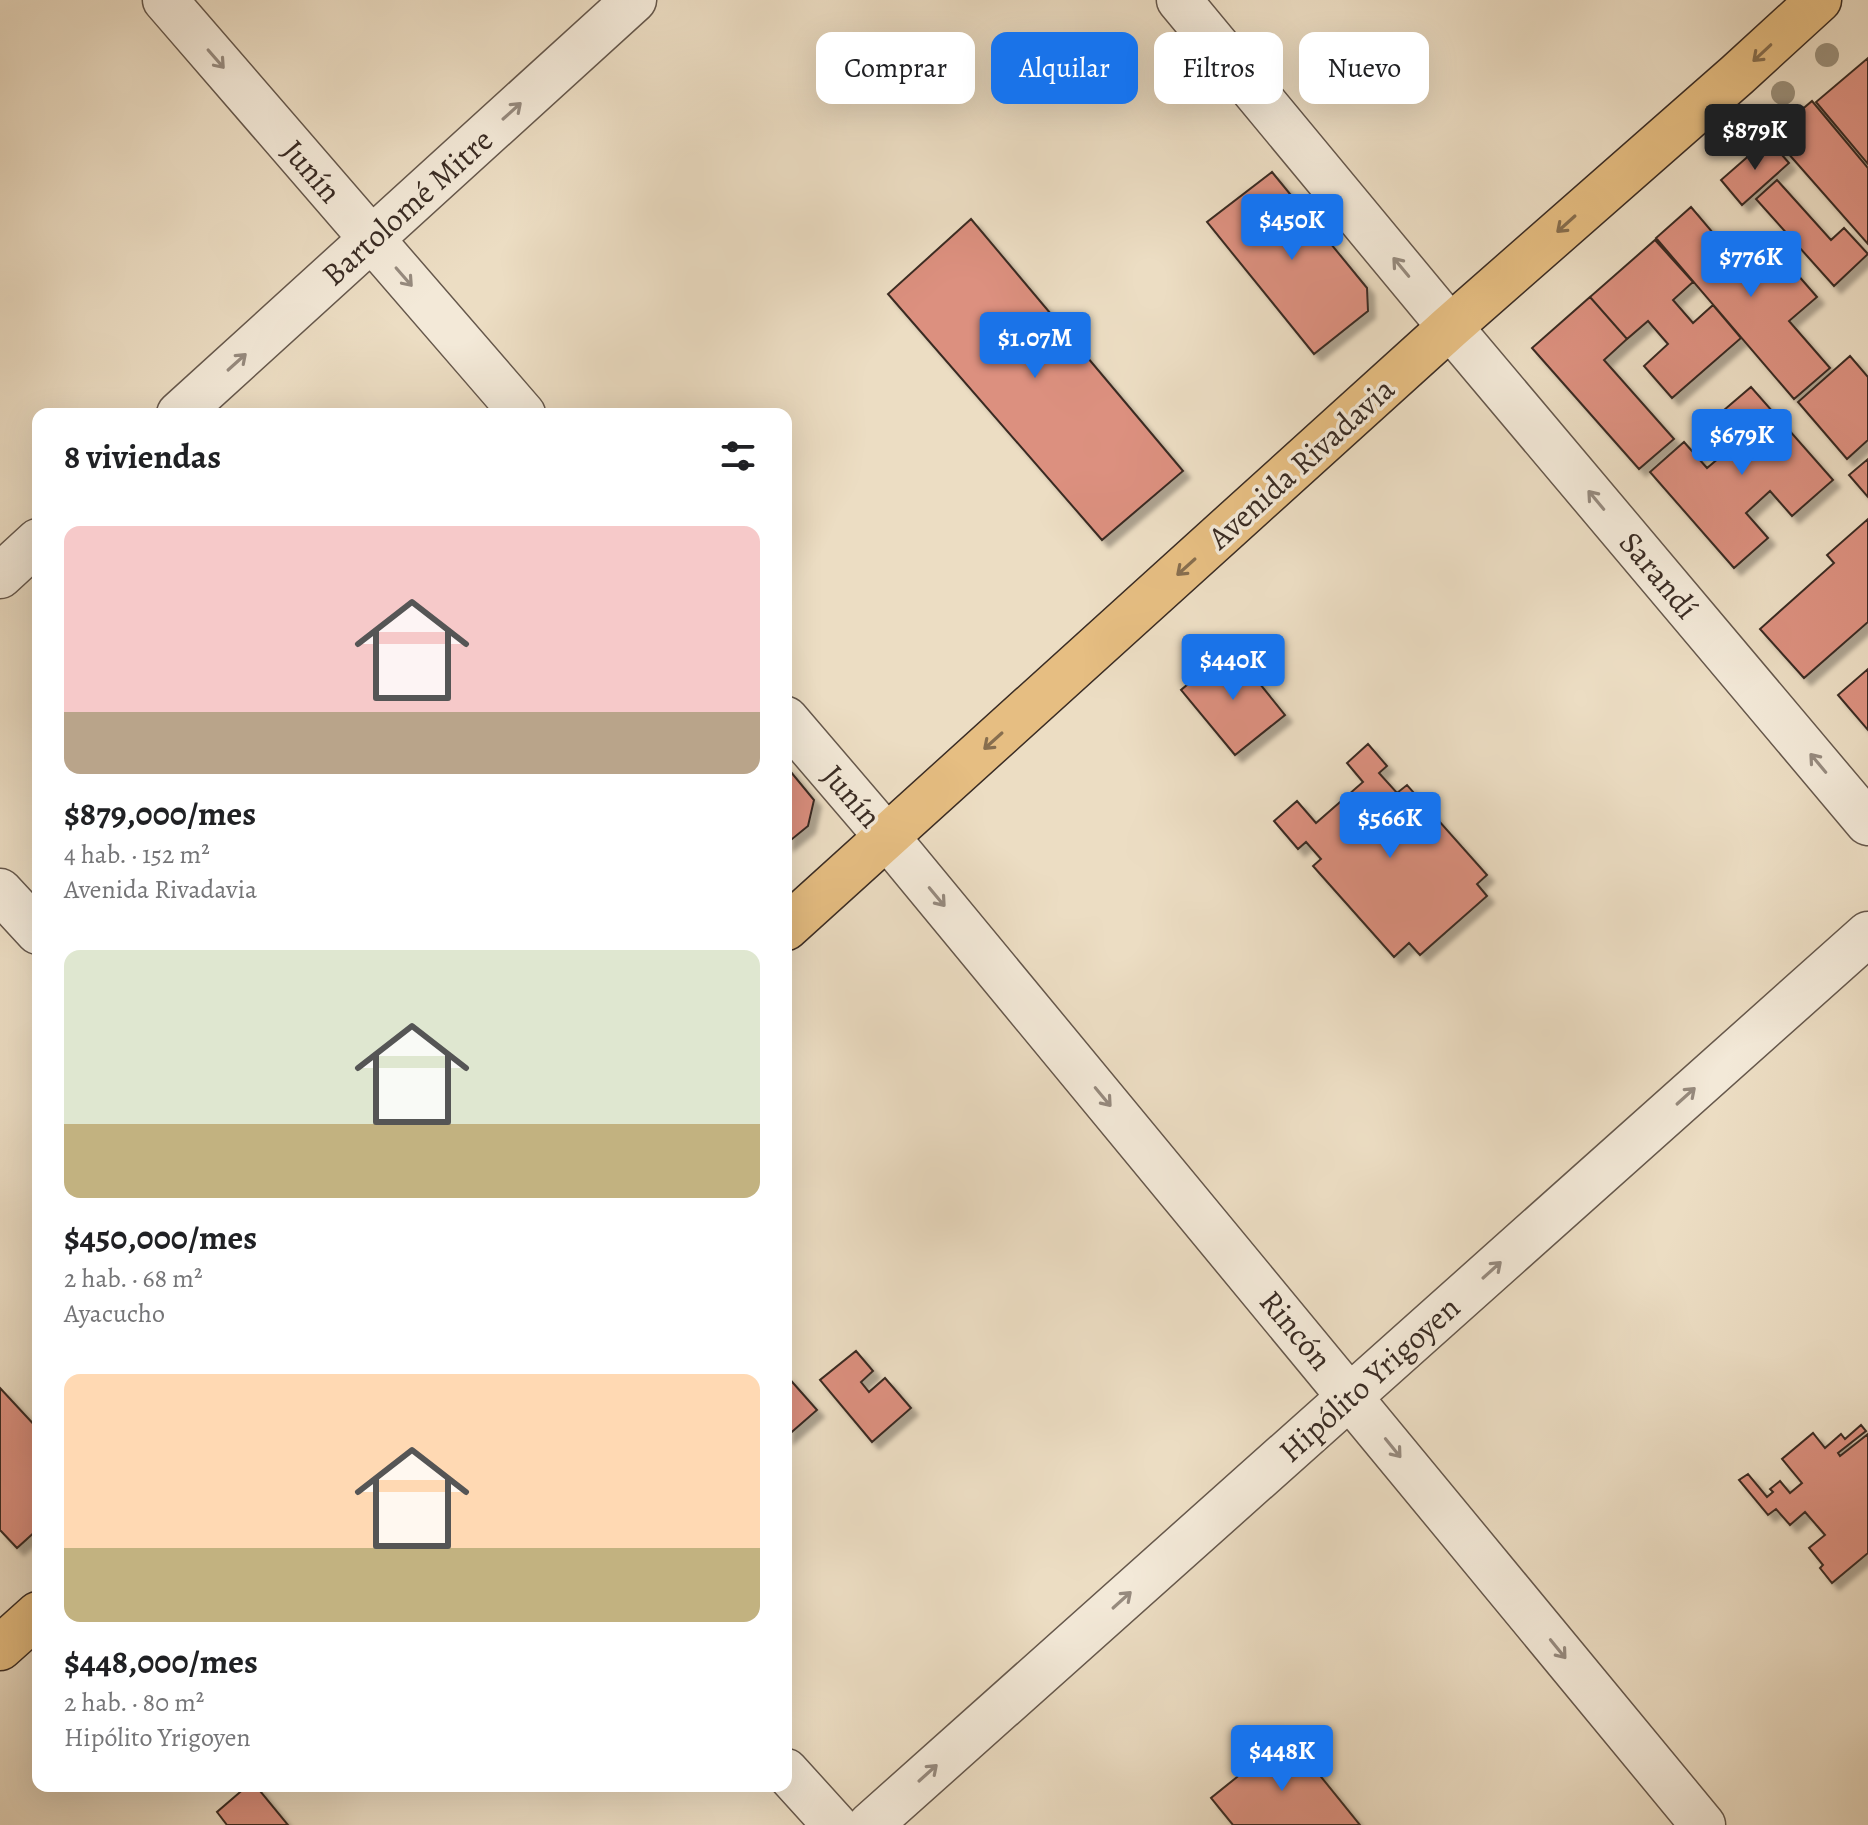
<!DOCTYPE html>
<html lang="es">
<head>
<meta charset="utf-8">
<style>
  :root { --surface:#fff; --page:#f6f6f6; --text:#202124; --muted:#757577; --accent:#1a73e8 }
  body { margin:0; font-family:Alegreya,serif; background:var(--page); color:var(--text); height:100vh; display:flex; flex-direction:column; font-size:30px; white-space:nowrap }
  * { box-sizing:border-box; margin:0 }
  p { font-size:26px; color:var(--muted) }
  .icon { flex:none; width:44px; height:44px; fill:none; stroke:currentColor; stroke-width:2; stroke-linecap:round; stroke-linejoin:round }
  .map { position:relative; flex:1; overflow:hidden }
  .sheet { position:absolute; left:32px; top:408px; width:760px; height:1384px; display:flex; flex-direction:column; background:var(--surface); border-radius:16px; box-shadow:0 8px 32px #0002 }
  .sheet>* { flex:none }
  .top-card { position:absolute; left:816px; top:32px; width:760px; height:72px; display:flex; gap:16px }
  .price { position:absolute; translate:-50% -68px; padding:0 18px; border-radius:8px; background:var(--accent); color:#fff; font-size:26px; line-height:52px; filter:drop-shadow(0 2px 4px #0008) }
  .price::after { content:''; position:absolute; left:50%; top:48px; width:24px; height:18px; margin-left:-12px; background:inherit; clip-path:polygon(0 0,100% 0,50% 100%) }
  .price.selected { background:#222; color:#fff }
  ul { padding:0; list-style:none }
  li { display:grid; align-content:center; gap:16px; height:424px; padding:0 32px }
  li span { display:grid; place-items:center; height:248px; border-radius:16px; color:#555 }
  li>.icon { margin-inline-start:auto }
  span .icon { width:144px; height:144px; fill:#fffc; stroke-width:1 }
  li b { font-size:34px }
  h2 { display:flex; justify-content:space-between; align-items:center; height:96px; padding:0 32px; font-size:34px }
  .chip { padding:0 28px; border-radius:16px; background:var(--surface); box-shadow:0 8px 32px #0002; font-size:28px; line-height:72px }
  .chip.selected { background:var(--accent); color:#fff }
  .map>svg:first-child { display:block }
  .building { fill:#dc907f; stroke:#3a2c24; stroke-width:2; filter:url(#shadow) }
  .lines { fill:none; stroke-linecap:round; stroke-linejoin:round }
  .minor-casing { stroke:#66584c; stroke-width:47 }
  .major-casing { stroke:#3a2c24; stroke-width:47 }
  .minor { stroke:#f3e9d8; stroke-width:44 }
  .major { stroke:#e6be82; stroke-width:44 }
  .tree { fill:#9b907b }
  .oneway { stroke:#876e4e }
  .oneway2 { stroke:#968a7e }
  .labels { text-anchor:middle; stroke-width:7; stroke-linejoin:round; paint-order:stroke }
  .street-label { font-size:32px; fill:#3a2c24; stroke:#f3e9d8 }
</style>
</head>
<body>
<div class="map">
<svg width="1868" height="1825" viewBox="0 0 1868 1825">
  <defs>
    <filter id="shadow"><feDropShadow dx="7" dy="7" stdDeviation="2" flood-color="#0004"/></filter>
  </defs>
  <rect width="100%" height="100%" fill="#ecddc3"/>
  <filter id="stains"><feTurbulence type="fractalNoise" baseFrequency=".0025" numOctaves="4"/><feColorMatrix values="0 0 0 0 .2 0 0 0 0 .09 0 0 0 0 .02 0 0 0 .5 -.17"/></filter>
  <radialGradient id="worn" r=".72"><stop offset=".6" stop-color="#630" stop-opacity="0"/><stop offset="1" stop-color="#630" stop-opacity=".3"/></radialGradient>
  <!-- building -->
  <path class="building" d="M1868 58V164L1816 102Z
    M1812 101 1868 168V244L1772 135Z
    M1768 139 1789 163 1742 205 1721 180Z
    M1272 172 1367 288 1368 311 1314 354 1207 222Z
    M1777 180 1831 240 1844 228 1868 254 1834 286 1756 199Z
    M1691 207 1741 266 1769 242 1817 297 1789 321 1830 368 1794 399 1656 238Z
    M971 219 1183 471 1102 540 888 294Z
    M1655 240 1693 282 1673 300 1693 323 1713 305 1741 338 1672 398 1644 366 1668 344 1648 321 1627 339 1590 297Z
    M1590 297 1627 339 1604 360 1674 439 1639 469 1532 348Z
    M1850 356 1868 377V440L1847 459 1798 402Z
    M1751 387 1833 480 1792 516 1770 491 1746 513 1768 538 1734 568 1650 472 1684 442 1707 468 1732 447 1710 422Z
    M1868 459V497L1849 475Z
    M1868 519V622L1804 678 1760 629 1834 563 1827 555Z
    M1231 648 1285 715 1235 755 1181 690Z
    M1868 669V730L1838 695Z
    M1368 744 1387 766 1379 773 1397 793 1407 785 1487 875 1477 884 1487 896 1420 955 1409 943 1394 957 1313 866 1321 859 1306 842 1298 849 1274 821 1297 801 1316 823 1363 782 1347 763Z
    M786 766 814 800 808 826 786 844Z
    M856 1351 873 1371 861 1382 869 1392 885 1378 911 1408 872 1442 820 1380Z
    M786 1375 817 1410 786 1437Z
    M0 1388 38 1429V1529L17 1548 0 1530Z
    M1861 1425 1866 1431 1838 1453 1840 1456 1868 1434V1553L1832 1583 1820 1568 1823 1565 1809 1548 1825 1535 1805 1512 1790 1525 1776 1509 1768 1515 1739 1480 1748 1474 1767 1497 1773 1492 1770 1489 1780 1481 1790 1493 1802 1483 1782 1459 1813 1433 1825 1448 1841 1434 1845 1439Z
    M1288 1736 1360 1825H1233L1211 1798Z
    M245 1786H256L288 1825H227L217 1812 246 1787Z"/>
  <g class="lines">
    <defs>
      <path id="minor" d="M165 0 523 414
        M1179 0 1450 327 1868 823
        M179 414 634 0
        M0 576 38 541
        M786 719 887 837 1703 1825
        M0 891 38 932
        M786 1771 835 1825
        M870 1825 1868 934"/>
      <path id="major" d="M786 928 1450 327 1737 75 1819 0
        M0 1648 38 1614"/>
    </defs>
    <!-- minor casing -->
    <use href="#minor" class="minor-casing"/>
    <!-- major casing -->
    <use href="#major" class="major-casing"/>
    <!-- minor -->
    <use href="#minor" class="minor"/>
    <!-- major -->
    <use href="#major" class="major"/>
  </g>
  <!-- trees -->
  <g class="tree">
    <circle cx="1827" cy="55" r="12"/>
    <circle cx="1783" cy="93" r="12"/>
  </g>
  <!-- one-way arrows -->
  <defs><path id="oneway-shaft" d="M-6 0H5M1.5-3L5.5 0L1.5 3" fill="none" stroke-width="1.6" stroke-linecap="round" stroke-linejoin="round" transform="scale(2)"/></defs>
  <g class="oneway">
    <use href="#oneway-shaft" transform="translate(1762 53) rotate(137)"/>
    <use href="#oneway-shaft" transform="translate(1566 224) rotate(138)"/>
    <use href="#oneway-shaft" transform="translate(1186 567) rotate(138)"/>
    <use href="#oneway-shaft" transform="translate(993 741) rotate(138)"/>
  </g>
  <g class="oneway2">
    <use href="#oneway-shaft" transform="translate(216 59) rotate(49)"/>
    <use href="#oneway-shaft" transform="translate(512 111) rotate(-42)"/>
    <use href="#oneway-shaft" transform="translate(1401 267) rotate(-130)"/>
    <use href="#oneway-shaft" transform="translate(404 277) rotate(49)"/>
    <use href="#oneway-shaft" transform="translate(237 362) rotate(-42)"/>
    <use href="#oneway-shaft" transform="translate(1596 500) rotate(-130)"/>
    <use href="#oneway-shaft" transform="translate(1818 763) rotate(-130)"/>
    <use href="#oneway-shaft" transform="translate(937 897) rotate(50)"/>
    <use href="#oneway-shaft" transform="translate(1686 1096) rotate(-42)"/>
    <use href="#oneway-shaft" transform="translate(1103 1097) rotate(50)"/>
    <use href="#oneway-shaft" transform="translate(1492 1270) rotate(-42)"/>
    <use href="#oneway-shaft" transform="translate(1393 1448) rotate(51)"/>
    <use href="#oneway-shaft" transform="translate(1122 1600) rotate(-42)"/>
    <use href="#oneway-shaft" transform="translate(1558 1649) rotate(51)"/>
    <use href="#oneway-shaft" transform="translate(928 1773) rotate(-42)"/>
  </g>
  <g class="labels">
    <!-- street labels -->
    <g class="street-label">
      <text transform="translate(312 171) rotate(49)" y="11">Junín</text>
      <text transform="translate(407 207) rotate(-42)" y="11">Bartolomé Mitre</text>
      <text transform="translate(1301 463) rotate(-42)" y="11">Avenida Rivadavia</text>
      <text transform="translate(1659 575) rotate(50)" y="11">Sarandí</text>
      <text transform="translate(852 796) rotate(49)" y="11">Junín</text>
      <text transform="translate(1296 1330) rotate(50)" y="11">Rincón</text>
      <text transform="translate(1369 1379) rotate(-42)" y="11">Hipólito Yrigoyen</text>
    </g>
  </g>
  <rect width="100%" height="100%" filter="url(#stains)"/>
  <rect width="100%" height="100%" fill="url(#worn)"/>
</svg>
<b class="price selected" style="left:1755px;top:172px">$879K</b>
<b class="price" style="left:1292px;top:262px">$450K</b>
<b class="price" style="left:1751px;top:299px">$776K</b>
<b class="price" style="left:1035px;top:380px">$1.07M</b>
<b class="price" style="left:1742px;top:477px">$679K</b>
<b class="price" style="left:1233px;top:702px">$440K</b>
<b class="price" style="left:1390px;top:860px">$566K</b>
<b class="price" style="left:1282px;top:1793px">$448K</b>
<div class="top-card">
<a class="chip">Comprar</a>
<a class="chip selected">Alquilar</a>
<a class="chip">Filtros</a>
<a class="chip">Nuevo</a>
</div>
<section class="sheet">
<h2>8 viviendas<svg class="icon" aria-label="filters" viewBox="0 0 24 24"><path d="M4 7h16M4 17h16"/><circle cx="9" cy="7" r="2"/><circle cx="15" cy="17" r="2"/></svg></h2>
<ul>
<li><span style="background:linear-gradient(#f6c9c9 75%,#b9a48a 0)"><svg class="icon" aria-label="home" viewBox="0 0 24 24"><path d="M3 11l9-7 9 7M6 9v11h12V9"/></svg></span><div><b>$879,000/mes</b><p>4 hab. · 152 m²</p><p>Avenida Rivadavia</p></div></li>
<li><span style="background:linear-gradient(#dfe7d0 70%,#c2b280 0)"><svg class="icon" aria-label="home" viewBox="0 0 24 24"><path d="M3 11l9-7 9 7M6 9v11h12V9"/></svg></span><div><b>$450,000/mes</b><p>2 hab. · 68 m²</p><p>Ayacucho</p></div></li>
<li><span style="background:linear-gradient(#ffd9b3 70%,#c2b280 0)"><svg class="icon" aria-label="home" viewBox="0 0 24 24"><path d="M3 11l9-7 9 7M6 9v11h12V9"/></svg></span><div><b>$448,000/mes</b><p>2 hab. · 80 m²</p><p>Hipólito Yrigoyen</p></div></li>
</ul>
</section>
</div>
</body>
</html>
